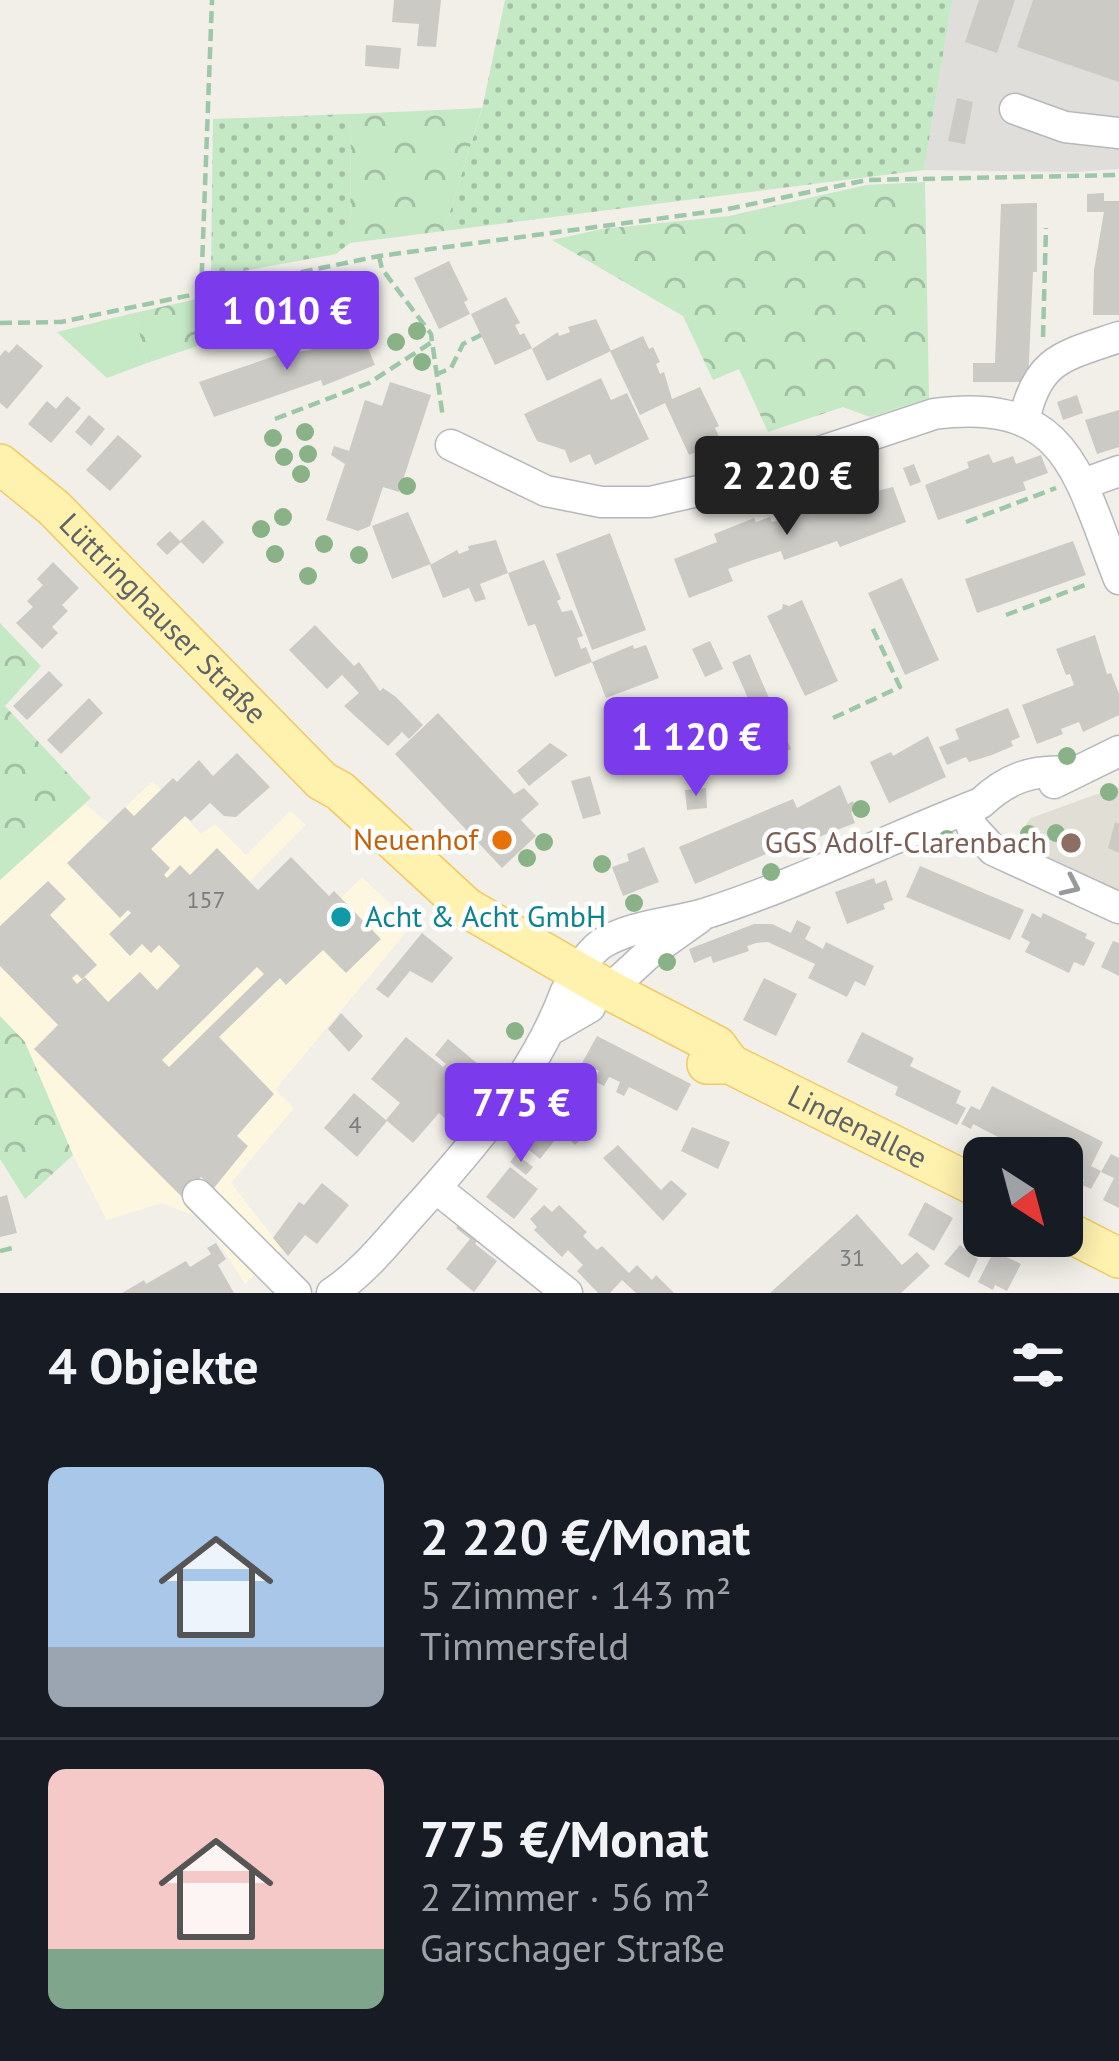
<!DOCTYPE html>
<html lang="de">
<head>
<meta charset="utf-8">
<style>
  :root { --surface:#171b24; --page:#242831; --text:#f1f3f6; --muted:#9ea1a6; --line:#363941; --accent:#7c3aed }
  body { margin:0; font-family:"PT Sans",sans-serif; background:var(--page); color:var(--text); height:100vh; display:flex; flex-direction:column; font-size:45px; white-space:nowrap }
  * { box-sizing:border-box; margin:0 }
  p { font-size:39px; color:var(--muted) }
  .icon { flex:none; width:66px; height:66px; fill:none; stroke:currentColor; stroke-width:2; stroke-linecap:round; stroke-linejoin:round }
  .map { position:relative; height:1293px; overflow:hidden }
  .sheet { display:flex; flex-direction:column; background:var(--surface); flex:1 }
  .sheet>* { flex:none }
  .needle { width:78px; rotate:144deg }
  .buttons { position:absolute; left:963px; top:1137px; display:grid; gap:24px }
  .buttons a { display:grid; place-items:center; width:120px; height:120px; border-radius:18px; background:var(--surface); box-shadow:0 6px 30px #0003; font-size:60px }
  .price { position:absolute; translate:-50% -102px; padding:0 27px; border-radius:12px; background:var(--accent); color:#fff; font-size:39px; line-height:78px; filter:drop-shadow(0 3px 6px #0008) }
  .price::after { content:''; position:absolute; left:50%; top:72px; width:36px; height:27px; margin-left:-18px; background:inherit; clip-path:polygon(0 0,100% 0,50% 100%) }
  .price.active { background:#222; color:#fff }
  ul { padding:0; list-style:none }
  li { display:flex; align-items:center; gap:36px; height:300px; padding:0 48px }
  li+li { border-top:3px solid var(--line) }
  li span { display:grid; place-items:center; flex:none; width:336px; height:240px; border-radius:18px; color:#555 }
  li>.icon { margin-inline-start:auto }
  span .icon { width:144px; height:144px; fill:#fffc; stroke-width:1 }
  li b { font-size:51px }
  h2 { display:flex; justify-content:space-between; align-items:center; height:144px; padding:0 48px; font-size:51px }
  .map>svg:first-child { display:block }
  .commercial { fill:#fef7e0 }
  .industrial { fill:#e0deda }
  .education { fill:#e1ded6 }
  .grass { fill:url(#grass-dots) }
  .forest { fill:url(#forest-crowns) }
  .pitch { fill:#c5e8c5 }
  .building { fill:#cccac5; fill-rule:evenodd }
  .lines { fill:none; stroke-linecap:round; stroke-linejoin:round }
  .minor-casing { stroke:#b5b8bc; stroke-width:33 }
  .major-casing { stroke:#f2c960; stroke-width:42 }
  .path { stroke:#9cc7a9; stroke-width:4.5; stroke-dasharray:12 6; stroke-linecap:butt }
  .minor { stroke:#fff; stroke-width:30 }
  .major { stroke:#fff2af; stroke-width:39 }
  .tree { fill:#89b387 }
  .oneway { stroke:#979a9d }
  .food-dot { fill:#e8710a; stroke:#fff; stroke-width:4.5 }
  .education-dot { fill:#8d6e63; stroke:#fff; stroke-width:4.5 }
  .culture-dot { fill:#0f9aa8; stroke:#fff; stroke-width:4.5 }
  .labels { text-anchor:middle; stroke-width:9; stroke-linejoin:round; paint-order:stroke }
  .number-label { font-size:24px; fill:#7a7d7f }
  .street-label { font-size:30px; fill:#5f6368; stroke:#fff }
  .food-label { font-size:30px; fill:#c56008; stroke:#fff; text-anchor:end }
  .education-label { font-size:30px; fill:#785e54; stroke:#fff; text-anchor:end }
  .culture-label { font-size:30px; fill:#0d838f; stroke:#fff; text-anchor:start }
</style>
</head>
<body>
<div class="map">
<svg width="1119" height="1293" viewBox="0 0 1119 1293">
  <defs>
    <pattern id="grass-dots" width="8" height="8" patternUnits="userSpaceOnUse" patternTransform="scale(3)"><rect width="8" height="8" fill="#c5e8c5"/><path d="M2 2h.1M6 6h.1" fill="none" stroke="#a3c0a4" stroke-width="1.8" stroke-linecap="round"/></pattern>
    <pattern id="forest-crowns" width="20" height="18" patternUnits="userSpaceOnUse" patternTransform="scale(3)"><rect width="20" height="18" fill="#c5e8c5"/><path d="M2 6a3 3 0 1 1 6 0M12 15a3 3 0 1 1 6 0" fill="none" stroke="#a3c0a4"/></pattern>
  </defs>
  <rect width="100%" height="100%" fill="#f1efe8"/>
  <!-- commercial -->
  <path class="commercial" d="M153 781 201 834 215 824 246 855 290 811 306 825 250 881 303 936 362 877 412 925 275 1090 294 1108 231 1183 282 1249 245 1284 204 1219 161 1203 107 1220 73 1155 25 1042 0 1016V880L85 804 108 823Z"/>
  <!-- industrial -->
  <path class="industrial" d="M952 0H1119V169L1075 172 924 170Z"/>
  <!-- education -->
  <path class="education" d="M1119 786V892L1026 847 1021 831 1031 818Z"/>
  <!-- grass -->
  <path class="grass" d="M505 0H952L924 170 444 231 482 109Z
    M351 114 350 243 336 254 211 277 213 119Z"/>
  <!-- forest -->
  <path class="forest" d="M482 108 444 231 350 243 351 114Z
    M925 182 929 398 870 417 843 407 768 432 739 369 713 380 683 316 552 240 602 229 729 216 866 185Z
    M215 295 224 337 147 363 134 313Z
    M0 623 41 666 5 706 91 798 0 880Z
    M0 1016 25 1042 73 1155 25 1199 0 1159Z"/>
  <!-- pitch -->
  <path class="pitch" d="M134 313 147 363 107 378 57 332Z"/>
  <!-- building -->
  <path class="building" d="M394 0H441L436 47 417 46 419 24 392 22Z
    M979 0H1015L997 53 965 42Z
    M1033 0H1119V82L1017 47Z
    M366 45 401 48 399 69 365 66Z
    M957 98 973 102 965 144 948 141Z
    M1104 193V201H1119V315H1093L1094 270 1104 212H1087V194Z
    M1037 203V272H1033L1028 382H973V363H995L1001 204Z
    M449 261 468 300 464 302 470 314 439 329 414 278Z
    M506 297 520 323 515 325 520 335 524 333 532 348 495 365 471 314Z
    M596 319 611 351 547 381 532 349 558 332 559 336 570 332 568 327Z
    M360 328 375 365 323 386 321 380 214 417 199 382 295 349 296 352 309 350 334 338 336 343Z
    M643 336 649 349 653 347 660 362 656 364 660 374 664 372 672 399 700 387 719 426 715 428 721 441 689 455 665 403 640 415 610 351Z
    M17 344 43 366 7 409 0 403V356L5 350 9 353Z
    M601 378 611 400 627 393 649 439 595 465 590 454 570 463 565 450 537 441 524 414Z
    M390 382 431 395 399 492 383 487 370 526 358 531 326 520 345 464 331 455 334 446 349 451 365 400 382 406Z
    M1077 395 1083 413 1063 420 1057 402Z
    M67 396 81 408 51 443 28 424 47 401 56 409Z
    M1119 410V447L1097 454 1085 420Z
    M89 415 105 429 91 446 75 432Z
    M118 435 142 456 110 491 86 470Z
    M989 454 993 463 1013 456 1016 464 1041 455 1048 473 1023 482 1026 490 938 520 925 485 969 468 967 462Z
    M914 464 921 482 910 486 903 468Z
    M893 487 906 522 840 547 837 541 784 560 781 551 753 560 728 569 733 581 689 598 674 559 717 542 714 534 754 518 756 522 770 517 772 522 824 507 828 513 839 509 838 504 866 498 864 494Z
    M408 512 431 564 392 579 372 526Z
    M203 520 224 542 203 564 181 542 167 555 156 544 170 531 180 541Z
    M610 533 646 630 592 650 556 554Z
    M496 540 508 573 544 560 561 599 557 601 562 612 572 610 583 636 577 638 581 649 586 647 592 662 633 645 634 649 646 645 659 678 606 698 592 662 555 677 535 624 528 626 508 573 480 584 486 599 475 602 469 588 443 598 430 565 457 550 459 554 469 550 468 546Z
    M1073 541 1086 575 977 613 965 579Z
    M53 562 79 588 62 605 68 611 52 627 58 633 42 649 16 623 33 607 27 601 43 585 37 579Z
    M902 578 939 660 905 675 868 593Z
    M802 600 838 681 805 696 767 616 782 609 783 604 789 606Z
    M315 625 354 666 359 662 380 691 383 688 396 697 423 725 409 739 402 732 388 746 344 706 359 693 342 675 327 689 289 650Z
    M1095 635 1107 674 1111 673 1119 694V715L1083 732 1079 722 1061 729 1063 734 1037 744 1022 705 1074 685 1070 674 1066 675 1056 649Z
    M710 641 723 669 705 677 692 649Z
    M750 654 791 749 774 757 732 662Z
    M49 671 63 685 27 720 13 706Z
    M89 698 103 713 61 754 47 740Z
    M1008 708 1020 737 1011 741 1013 746 992 755 969 762 966 757 947 765 939 747 959 739 955 729Z
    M438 713 514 794 524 788 539 804 521 820 536 836 502 868 395 754Z
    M928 736 946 777 889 803 870 762 891 752 893 756Z
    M550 743 568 755 529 786 517 771Z
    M237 753 270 787 236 817 224 816 210 803 191 821 185 816 151 849 170 868 164 875 167 878 180 865 190 875 217 848 258 890 291 857 329 896 334 891 381 939 346 973 323 950 286 985 280 978 219 1037 274 1094 237 1136 248 1146 214 1188 201 1177 182 1197 34 1049 58 1025 0 966V926L48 881 66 899 50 915 97 965 82 979 77 974 72 978 77 984 85 977 108 1002 140 972 157 990 180 966 159 945 151 953 142 944 130 956 109 934 131 913 128 910 120 918 67 863 125 807 134 816 173 778 177 782 199 760 213 776ZM257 967 264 974 169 1067 162 1060Z
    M590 776 601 814 583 819 571 781Z
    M840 785 848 804 853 801 856 810 851 812 855 823 811 840 809 836 695 884 679 847 793 799 797 808Z
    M706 788 707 808 687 810 685 790Z
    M1115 822 1119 824V853L1108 848Z
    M644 847 659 882 623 896 612 867 629 861 627 854Z
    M920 866 1024 910 1010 940 906 897Z
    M874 878 876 884 886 880 893 900 883 904 885 909 847 924 835 892Z
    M1032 913 1041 918 1043 913 1087 934 1085 938 1095 943 1084 966 1074 962 1069 973 1025 952 1030 942 1021 937Z
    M797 920 811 927 805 939 823 949 826 942 874 966 865 986 855 981 847 997 808 978 815 964 768 942 756 943 747 946 749 951 713 963 711 956 694 963 689 949 754 924H772L791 933Z
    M422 933 453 958 432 983 410 971 388 998 376 989Z
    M1113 941 1119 943V976L1101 967Z
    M764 978 797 994 776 1036 743 1020Z
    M341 1013 363 1036 349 1052 328 1029Z
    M862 1032 914 1058 910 1066 961 1091 956 1103 966 1108 957 1125 895 1095 898 1087 847 1062Z
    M597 1036 691 1084 677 1111 629 1087 624 1096 616 1092 620 1082 609 1077 604 1086 594 1081 599 1071 582 1063Z
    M406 1037 443 1067 446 1064 435 1055 448 1039 491 1075 475 1094 480 1099 456 1128 439 1113 413 1143 386 1120 400 1103 371 1079Z
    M992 1086 1103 1142 1091 1166 1101 1171 1091 1189 1082 1185 1084 1180 1062 1169V1158H1036L1020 1148 1018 1153 998 1143 1000 1138 973 1124 971 1129 961 1124 971 1106 980 1110Z
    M354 1093 387 1121 357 1157 324 1128Z
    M553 1108 582 1138 575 1145 545 1115Z
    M537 1116 559 1135 540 1159 517 1140Z
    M692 1127 730 1142 718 1169 681 1151Z
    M618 1145 661 1190 671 1180 687 1194 663 1221 603 1158Z
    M516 1154 533 1167 526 1175 510 1162Z
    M1111 1154 1119 1158V1208L1103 1200 1114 1178 1101 1172Z
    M510 1167 538 1189 514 1219 486 1197Z
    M322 1183 349 1205 317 1244 305 1235 288 1256 273 1238 299 1202 304 1205Z
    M7 1195 17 1233 0 1237V1197Z
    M925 1202 953 1218 934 1251 908 1235Z
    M544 1205 552 1212 559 1205 587 1232 583 1236 597 1250 602 1246 629 1273 637 1265 652 1280 656 1275 674 1293H636L622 1280 610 1293H598L577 1271 583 1265 568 1250 562 1257 534 1230 537 1227 530 1219Z
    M857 1214 902 1265 917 1252 930 1266 901 1293H770Z
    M463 1220 482 1235 475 1244 497 1261 474 1292 446 1269 470 1239 456 1228Z
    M216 1243 226 1259 218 1265 234 1293H122L144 1280 146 1284 186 1261 190 1267 211 1254 207 1248Z
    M960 1245 978 1259 969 1278 944 1264Z
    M994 1251 1021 1264 1007 1291 995 1285 993 1290 978 1282Z"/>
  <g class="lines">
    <defs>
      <path id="minor" d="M1015 109 1065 127 1119 133
        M1024 421C1037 358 1064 356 1119 337
        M451 445 546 491 601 502H650L711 488 934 414C1069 396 1078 476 1119 579
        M1083 484 1119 471
        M1054 783 1119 751
        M966 809 972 827 993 850 1119 908
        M578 972C584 962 591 951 601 944 633 924 672 924 707 913 800 883 890 838 981 803 1007 778 1034 769 1069 772
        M609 990 647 955 699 918
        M552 1029 590 1007
        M436 1188 567 1293
        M198 1195 296 1293
        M332 1293C364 1272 387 1242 412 1214 472 1148 535 1075 566 991"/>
      <g id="major">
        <path id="s1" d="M0 464 54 508 322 781 340 791 467 908 609 990 717 1046 730 1064"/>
        <path id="s2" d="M707 1064H730L984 1190"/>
        <path d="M1062 1229 1119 1258"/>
      </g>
    </defs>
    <!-- minor casing -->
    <use href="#minor" class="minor-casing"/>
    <!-- major casing -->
    <use href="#major" class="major-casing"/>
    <!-- path -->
    <path class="path" d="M379 256 382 269 431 334 443 418
      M201 293 212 0
      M0 323 61 322 379 256 723 210 867 180 1119 175
      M1043 337 1046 228
      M435 375 451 368 463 344 481 335
      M275 419 369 383 432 342
      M966 522 1056 488
      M1006 615 1090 583
      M833 718 900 687 871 625
      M0 1251 13 1248"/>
    <!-- minor -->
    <use href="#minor" class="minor"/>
    <!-- major -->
    <use href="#major" class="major"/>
  </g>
  <!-- trees -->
  <g class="tree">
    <circle cx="417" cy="331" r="9"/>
    <circle cx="396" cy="342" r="9"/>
    <circle cx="422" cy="362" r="9"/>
    <circle cx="305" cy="432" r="9"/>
    <circle cx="273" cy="438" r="9"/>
    <circle cx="308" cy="454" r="9"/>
    <circle cx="284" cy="457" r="9"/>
    <circle cx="301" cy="474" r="9"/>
    <circle cx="407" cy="486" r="9"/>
    <circle cx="283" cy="517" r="9"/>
    <circle cx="261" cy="529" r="9"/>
    <circle cx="324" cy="544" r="9"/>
    <circle cx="275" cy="554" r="9"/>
    <circle cx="359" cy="555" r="9"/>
    <circle cx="308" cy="576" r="9"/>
    <circle cx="1067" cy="756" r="9"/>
    <circle cx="1109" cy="792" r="9"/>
    <circle cx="861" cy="809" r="9"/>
    <circle cx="1056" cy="833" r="9"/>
    <circle cx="1029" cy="834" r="9"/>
    <circle cx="947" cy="839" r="9"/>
    <circle cx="544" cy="842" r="9"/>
    <circle cx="527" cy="858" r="9"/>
    <circle cx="602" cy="864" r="9"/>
    <circle cx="771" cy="872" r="9"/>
    <circle cx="634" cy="903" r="9"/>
    <circle cx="667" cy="962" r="9"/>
    <circle cx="515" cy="1031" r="9"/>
  </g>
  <!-- one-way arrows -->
  <defs><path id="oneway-chevron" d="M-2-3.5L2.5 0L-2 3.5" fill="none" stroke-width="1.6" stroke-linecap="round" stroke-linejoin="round" transform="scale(3)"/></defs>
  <use class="oneway" href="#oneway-chevron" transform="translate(1071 886) rotate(25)"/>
  <!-- markers -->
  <circle class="food-dot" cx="502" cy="840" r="12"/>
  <circle class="education-dot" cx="1071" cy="843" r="12"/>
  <circle class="culture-dot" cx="341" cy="917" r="12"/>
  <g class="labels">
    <!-- number labels -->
    <g class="number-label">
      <text x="206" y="908">157</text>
      <text x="355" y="1133">4</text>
      <text x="852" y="1266">31</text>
    </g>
    <!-- street labels -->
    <g class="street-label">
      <text dy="10" stroke="none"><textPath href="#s1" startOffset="225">Lüttringhauser Straße</textPath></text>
      <text dy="10" stroke="none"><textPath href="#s2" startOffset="165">Lindenallee</textPath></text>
    </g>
    <!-- food labels -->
    <g class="food-label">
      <text x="478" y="850">Neuenhof</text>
    </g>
    <!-- education labels -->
    <g class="education-label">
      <text x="1047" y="853">GGS Adolf-Clarenbach</text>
    </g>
    <!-- culture labels -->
    <g class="culture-label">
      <text x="365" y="927">Acht &amp; Acht GmbH</text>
    </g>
  </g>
</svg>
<div class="buttons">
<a><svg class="needle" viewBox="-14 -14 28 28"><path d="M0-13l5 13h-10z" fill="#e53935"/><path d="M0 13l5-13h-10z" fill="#9ea1a6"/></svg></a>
</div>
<b class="price" style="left:287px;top:373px">1 010 €</b>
<b class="price active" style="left:787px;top:538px">2 220 €</b>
<b class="price" style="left:696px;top:799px">1 120 €</b>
<b class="price" style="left:521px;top:1165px">775 €</b>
</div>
<section class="sheet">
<h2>4 Objekte<svg class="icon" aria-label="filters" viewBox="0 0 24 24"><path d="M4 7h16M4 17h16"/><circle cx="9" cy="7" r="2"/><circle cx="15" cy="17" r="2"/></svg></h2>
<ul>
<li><span style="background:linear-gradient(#a9c7e8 75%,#9aa5b1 0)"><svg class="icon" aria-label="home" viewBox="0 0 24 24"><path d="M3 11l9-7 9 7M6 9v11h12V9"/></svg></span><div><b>2 220 €/Monat</b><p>5 Zimmer · 143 m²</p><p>Timmersfeld</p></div></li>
<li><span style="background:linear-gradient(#f6c9c9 75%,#7fa58c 0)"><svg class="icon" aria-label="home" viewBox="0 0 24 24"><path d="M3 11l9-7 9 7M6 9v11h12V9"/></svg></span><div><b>775 €/Monat</b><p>2 Zimmer · 56 m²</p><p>Garschager Straße</p></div></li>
</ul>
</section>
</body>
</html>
